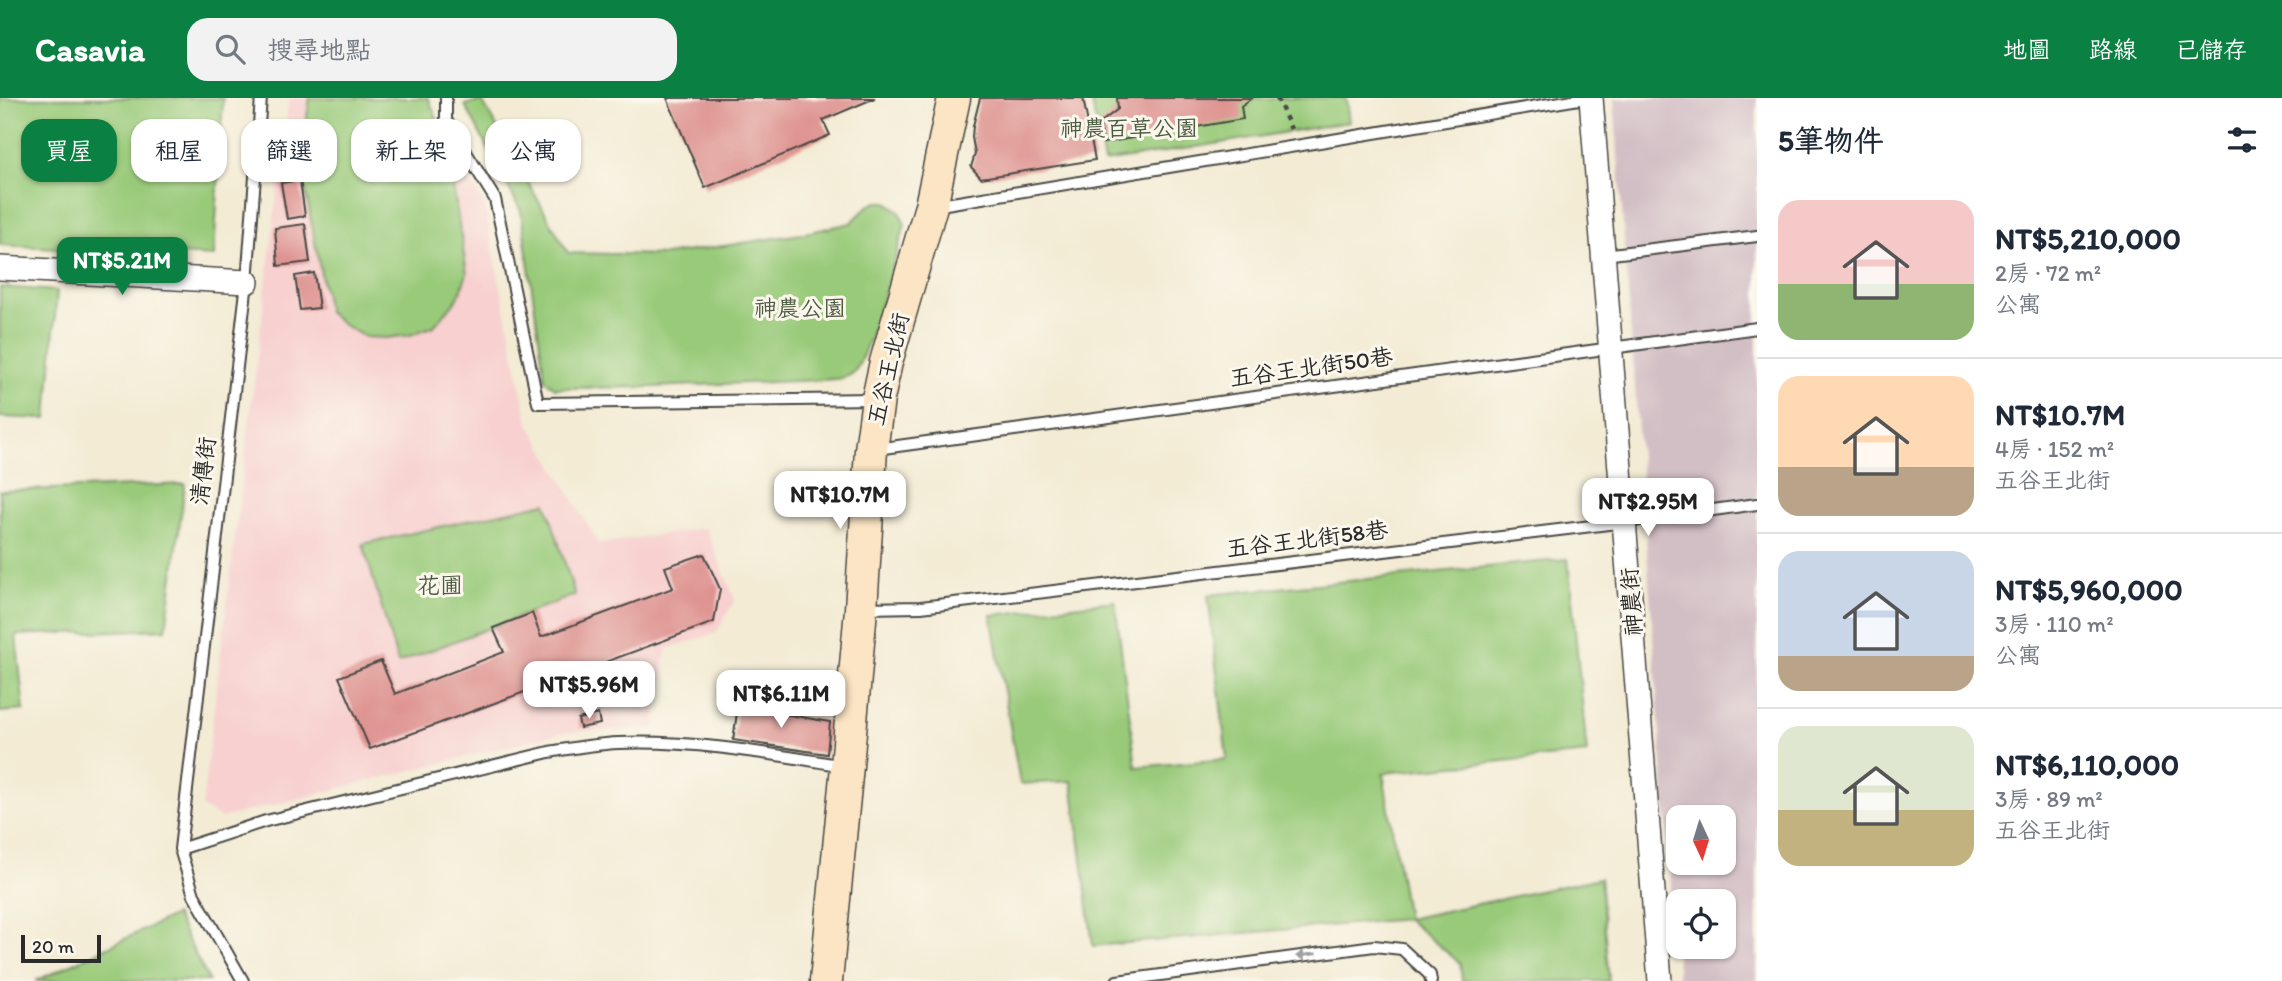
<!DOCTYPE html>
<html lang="zh-TW">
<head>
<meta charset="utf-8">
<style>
  :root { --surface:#fff; --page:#f2f2f3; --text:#1f2937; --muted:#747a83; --line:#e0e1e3; --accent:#0b8043 }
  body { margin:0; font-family:Itim,"LXGW WenKai TC",sans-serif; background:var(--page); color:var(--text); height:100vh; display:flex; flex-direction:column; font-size:26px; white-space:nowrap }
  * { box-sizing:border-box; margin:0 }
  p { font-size:23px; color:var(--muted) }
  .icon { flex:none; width:38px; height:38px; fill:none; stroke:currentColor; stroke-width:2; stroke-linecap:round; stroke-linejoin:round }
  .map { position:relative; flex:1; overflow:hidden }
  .sheet { display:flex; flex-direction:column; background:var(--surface); width:525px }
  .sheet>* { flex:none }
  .hud { position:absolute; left:21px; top:21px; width:665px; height:63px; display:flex; gap:14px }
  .needle { width:46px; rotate:176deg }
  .buttons { position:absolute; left:1666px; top:707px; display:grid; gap:14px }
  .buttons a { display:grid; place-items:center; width:70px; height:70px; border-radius:14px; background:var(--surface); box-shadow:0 2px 5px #0004; font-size:35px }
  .scale { position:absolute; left:21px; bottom:18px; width:80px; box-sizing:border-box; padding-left:7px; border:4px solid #2b2b2b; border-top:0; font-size:19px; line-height:24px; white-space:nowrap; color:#2b2b2b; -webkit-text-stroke:5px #fbf7ec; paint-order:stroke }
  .price { position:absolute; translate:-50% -60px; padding:0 16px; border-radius:14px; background:#fff; color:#222; font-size:23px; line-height:46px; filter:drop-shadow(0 2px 4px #0008) }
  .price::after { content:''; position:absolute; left:50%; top:42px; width:21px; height:16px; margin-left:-10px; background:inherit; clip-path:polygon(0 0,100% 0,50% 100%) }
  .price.selected { background:var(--accent); color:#fff }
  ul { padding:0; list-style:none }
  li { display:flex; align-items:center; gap:21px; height:175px; padding:0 21px }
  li+li { border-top:2px solid var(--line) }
  li span { display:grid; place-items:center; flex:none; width:196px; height:140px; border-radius:21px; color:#555 }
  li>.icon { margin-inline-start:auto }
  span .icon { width:84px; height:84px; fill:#fffc; stroke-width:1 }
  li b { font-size:30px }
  h2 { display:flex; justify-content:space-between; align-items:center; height:84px; padding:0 21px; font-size:30px }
  .pill { padding:0 24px; border-radius:21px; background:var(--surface); box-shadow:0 2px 5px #0004; font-size:24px; line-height:63px }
  .pill.selected { background:var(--accent); color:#fff }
  header { display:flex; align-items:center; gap:42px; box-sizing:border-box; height:98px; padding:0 35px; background:var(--accent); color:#fff }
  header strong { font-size:33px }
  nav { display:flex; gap:38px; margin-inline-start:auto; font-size:24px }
  .search { width:490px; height:63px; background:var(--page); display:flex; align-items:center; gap:18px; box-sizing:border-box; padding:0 24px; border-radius:21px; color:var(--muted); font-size:26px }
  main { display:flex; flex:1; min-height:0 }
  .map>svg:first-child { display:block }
  .built { fill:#f7d0cf }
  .industrial { fill:#d2bec5; fill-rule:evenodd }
  .green { fill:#99ca79; stroke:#627a52; stroke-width:2 }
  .building { fill:#de9390 }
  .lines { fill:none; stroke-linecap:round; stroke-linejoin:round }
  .lane-casing { stroke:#494844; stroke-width:14 }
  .street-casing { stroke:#494844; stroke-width:26 }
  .secondary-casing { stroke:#494844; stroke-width:35 }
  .path { stroke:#494844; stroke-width:4.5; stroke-dasharray:5 5; stroke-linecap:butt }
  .lane { stroke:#fff; stroke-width:10 }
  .street { stroke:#fff; stroke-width:23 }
  .secondary { stroke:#fce5c4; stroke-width:32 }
  .oneway { fill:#a0a0a0 }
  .labels { text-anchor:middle; stroke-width:6; stroke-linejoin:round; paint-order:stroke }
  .park-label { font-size:23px; fill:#4c5b42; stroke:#fbf7ec }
  .street-label { font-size:23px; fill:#2b2b2b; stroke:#fbf7ec }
</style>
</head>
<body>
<header>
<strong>Casavia</strong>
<div class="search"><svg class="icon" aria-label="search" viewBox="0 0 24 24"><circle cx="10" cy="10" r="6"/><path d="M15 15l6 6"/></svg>搜尋地點</div>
<nav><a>地圖</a><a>路線</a><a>已儲存</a></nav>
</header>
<main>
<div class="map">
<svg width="1757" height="883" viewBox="0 0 1757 883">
  <rect width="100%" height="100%" fill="#fbf7ec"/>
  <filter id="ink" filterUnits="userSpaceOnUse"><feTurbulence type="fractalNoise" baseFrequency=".0143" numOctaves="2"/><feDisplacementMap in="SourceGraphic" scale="14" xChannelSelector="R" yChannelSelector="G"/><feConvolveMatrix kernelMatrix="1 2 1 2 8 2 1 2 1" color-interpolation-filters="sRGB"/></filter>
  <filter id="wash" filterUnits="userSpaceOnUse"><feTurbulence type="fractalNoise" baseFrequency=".00686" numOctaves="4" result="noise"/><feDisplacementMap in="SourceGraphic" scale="28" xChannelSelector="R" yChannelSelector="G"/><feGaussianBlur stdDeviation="1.57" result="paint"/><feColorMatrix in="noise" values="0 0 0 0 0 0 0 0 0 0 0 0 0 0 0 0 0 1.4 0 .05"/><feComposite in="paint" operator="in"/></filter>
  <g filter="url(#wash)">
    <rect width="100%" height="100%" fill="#f3ebd4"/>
    <!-- built -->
    <path class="built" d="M289 0H426L436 27 484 106 528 324 599 446 706 430 735 502 716 535 666 551 655 630 565 634 221 720 202 709Z"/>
    <!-- industrial -->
    <path class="industrial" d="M1614 0H1757V883H1678ZM1678 719H1724V765H1678ZM1678 803H1724V849H1678Z"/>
    <!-- green -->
    <path class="green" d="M0 0H223L214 158 0 147Z
      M310 0H428L445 39 467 176 458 200 434 228 410 237 386 240 365 239 345 228 328 214 302 74 303 43Z
      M1091 0H1346L1349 24 1104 64Z
      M482 3 568 155 665 157 801 136 851 125 868 108 877 104H887L899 113 905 127C898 150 866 265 853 275 844 282 831 281 821 282L652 289 555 290 545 282 521 113 465 7Z
      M0 189 57 193 47 321 0 319Z
      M185 386 166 531 16 537 24 612 0 614V393Z
      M546 405 575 497 398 565 363 446Z
      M1568 461 1587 655 1383 675 1407 821 1600 780 1609 883H1462L1460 865 1407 821 1093 848 1072 683 1020 686 991 517 1115 503 1136 669 1227 661 1208 497Z
      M175 817 209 883H36Z"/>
    <g id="blocks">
      <!-- building -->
      <path class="building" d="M667 0H875L823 22 830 37 705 90Z
        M980 0H1083L1095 62 981 80 971 69 975 56 972 39 973 28Z
        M1117 0H1252L1241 8 1243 21 1103 45 1100 25 1118 11Z
        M300 82 305 118 287 121 281 85Z
        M305 126 310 164 278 168 275 130Z
        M314 175 319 210 300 212 295 178Z
        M704 456 720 491 714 524 370 651 339 579 381 563 395 596 504 554 493 530 532 515 541 539 673 490 665 469Z
        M738 608 830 624 827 656 733 642Z
        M598 616 600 626 580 630 578 621Z"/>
    </g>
  </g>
  <g filter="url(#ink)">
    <use href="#blocks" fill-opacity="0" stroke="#494844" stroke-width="2"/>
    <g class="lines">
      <defs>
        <path id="lane" d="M261 0 247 184 180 751 266 723 549 654C572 650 595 646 619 645 695 642 770 656 845 668
          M446 0V22L495 101 538 305 876 301
          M934 108 1585 0
          M1604 157 1757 138
          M876 351 1757 230
          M864 510 921 509 1625 424 1757 406
          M180 751 194 797 243 883
          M1117 883 1374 848 1402 851 1430 877 1431 883"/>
        <path id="street" d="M1591 0 1660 883
          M0 170 247 184"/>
        <path id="secondary" d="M826 883 847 668 861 511 871 352 878 301 886 264 931 108 954 0"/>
      </defs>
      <!-- lane casing -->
      <use href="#lane" class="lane-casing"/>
      <!-- street casing -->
      <use href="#street" class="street-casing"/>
      <!-- secondary casing -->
      <use href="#secondary" class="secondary-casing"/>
      <!-- path -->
      <path class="path" d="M1277 0 1291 31"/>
      <!-- lane -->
      <use href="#lane" class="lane"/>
      <!-- street -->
      <use href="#street" class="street"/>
      <!-- secondary -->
      <use href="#secondary" class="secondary"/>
    </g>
    <!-- one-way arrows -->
    <defs><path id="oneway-solid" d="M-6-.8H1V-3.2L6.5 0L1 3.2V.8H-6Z" transform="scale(1.75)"/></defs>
    <use class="oneway" href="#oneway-solid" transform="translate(1306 857) rotate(172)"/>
  </g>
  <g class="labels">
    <!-- park labels -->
    <g class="park-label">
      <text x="1129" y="38">神農百草公園</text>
      <text x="800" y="218">神農公園</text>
      <text x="440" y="495">花圃</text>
    </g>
    <!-- street labels -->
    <g class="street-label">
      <text transform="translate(1311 269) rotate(-8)" y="8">五谷王北街50巷</text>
      <text transform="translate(888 271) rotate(-77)" y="8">五谷王北街</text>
      <text transform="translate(203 373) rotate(-83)" y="8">清傳街</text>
      <text transform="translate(1307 441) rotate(-7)" y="8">五谷王北街58巷</text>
      <text transform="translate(1631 504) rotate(-94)" y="8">神農街</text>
    </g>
  </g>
</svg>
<div class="buttons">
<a><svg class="needle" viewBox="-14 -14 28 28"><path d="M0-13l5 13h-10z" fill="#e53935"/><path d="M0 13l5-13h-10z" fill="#747a83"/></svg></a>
<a><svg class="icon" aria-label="locate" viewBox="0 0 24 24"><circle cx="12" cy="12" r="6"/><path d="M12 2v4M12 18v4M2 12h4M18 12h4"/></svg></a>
</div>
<div class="scale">20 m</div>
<b class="price selected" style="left:122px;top:199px">NT$5.21M</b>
<b class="price" style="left:840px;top:433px">NT$10.7M</b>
<b class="price" style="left:1648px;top:440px">NT$2.95M</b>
<b class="price" style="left:589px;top:623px">NT$5.96M</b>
<b class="price" style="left:781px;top:632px">NT$6.11M</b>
<div class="hud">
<a class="pill selected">買屋</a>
<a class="pill">租屋</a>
<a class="pill">篩選</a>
<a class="pill">新上架</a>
<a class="pill">公寓</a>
</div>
</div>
<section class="sheet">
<h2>5筆物件<svg class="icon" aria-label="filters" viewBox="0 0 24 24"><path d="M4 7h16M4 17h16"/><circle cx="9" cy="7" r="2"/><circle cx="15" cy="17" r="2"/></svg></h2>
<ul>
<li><span style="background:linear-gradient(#f6c9c9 60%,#8fb573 0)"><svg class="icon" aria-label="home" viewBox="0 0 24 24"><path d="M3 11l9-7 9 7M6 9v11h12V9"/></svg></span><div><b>NT$5,210,000</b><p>2房 · 72 m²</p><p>公寓</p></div></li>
<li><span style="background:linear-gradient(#ffd9b3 65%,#b9a48a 0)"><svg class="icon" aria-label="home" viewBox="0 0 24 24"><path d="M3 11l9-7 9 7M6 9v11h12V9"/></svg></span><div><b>NT$10.7M</b><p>4房 · 152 m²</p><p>五谷王北街</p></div></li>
<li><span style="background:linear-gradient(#c9d6e8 75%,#b9a48a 0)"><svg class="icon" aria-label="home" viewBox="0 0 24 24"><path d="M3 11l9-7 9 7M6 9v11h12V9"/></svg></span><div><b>NT$5,960,000</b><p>3房 · 110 m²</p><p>公寓</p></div></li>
<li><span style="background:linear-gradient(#dfe7d0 60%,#c2b280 0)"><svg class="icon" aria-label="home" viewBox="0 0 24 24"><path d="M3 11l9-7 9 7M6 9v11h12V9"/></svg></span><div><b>NT$6,110,000</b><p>3房 · 89 m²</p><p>五谷王北街</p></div></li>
</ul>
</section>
</main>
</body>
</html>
